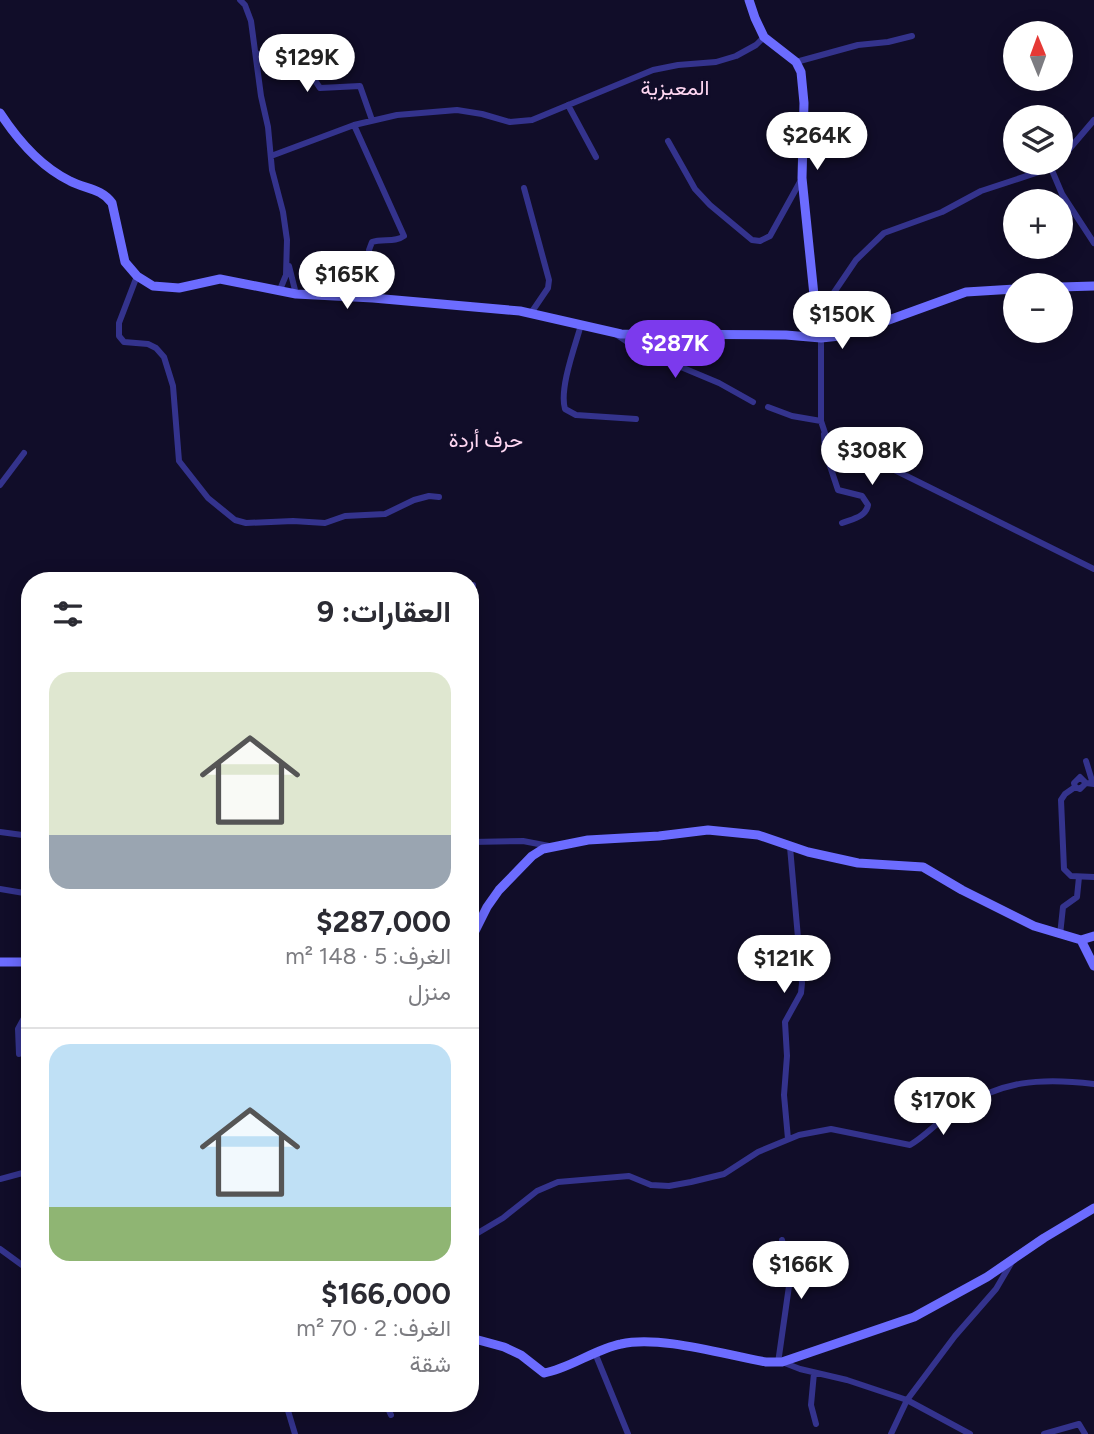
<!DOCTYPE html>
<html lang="ar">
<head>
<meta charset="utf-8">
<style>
  :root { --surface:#fff; --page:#f2f2f3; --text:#2b2b33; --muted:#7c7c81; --line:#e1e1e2; --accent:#7c3aed }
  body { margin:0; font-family:Figtree,Vazirmatn,sans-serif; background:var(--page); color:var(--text); direction:rtl; height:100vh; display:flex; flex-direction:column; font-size:26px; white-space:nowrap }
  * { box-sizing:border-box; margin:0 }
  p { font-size:23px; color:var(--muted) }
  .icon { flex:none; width:38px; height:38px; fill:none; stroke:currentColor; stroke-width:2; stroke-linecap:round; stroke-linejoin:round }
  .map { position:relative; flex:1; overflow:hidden; direction:ltr }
  .drawer { position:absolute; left:21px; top:572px; width:458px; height:840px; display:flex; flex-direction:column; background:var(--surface); border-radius:28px; box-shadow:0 4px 18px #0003; direction:rtl }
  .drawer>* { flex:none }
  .needle { width:46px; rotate:359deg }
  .controls { position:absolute; left:1003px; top:21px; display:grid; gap:14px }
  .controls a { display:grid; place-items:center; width:70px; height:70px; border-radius:50%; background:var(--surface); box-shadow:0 4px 18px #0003; font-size:35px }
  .price { position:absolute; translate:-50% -60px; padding:0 16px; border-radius:24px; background:#fff; color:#222; font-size:23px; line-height:46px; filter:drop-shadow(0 2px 4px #0008) }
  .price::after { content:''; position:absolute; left:50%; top:42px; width:21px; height:16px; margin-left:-10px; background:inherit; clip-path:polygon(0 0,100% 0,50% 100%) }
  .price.active { background:var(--accent); color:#fff }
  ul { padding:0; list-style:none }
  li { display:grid; align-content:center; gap:14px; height:371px; padding:0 28px }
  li+li { border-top:2px solid var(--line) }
  li span { display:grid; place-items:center; height:217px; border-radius:21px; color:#555 }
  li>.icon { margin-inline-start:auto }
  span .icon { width:126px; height:126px; fill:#fffc; stroke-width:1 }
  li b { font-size:30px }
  h2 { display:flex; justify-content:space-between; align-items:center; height:84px; padding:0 28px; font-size:30px }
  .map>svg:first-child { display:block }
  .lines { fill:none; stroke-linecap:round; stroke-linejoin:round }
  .street { stroke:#34338d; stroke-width:6 }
  .secondary { stroke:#6c6cff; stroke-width:9 }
  .labels { text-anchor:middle; stroke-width:6; stroke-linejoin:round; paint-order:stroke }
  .quarter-label { font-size:21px; fill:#ffd7f2; stroke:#110d29 }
</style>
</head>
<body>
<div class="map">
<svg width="1094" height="1434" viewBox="0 0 1094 1434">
  <rect width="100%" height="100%" fill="#110d29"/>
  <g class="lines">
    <!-- street -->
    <path class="street" d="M240 0 245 5 251 21 261 96 268 127 272 170 283 212 287 240 286 275 279 292
      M258 54C278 77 286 67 310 73L320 88 360 86 372 120
      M796 62 858 45 888 42 912 36
      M568 105 596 157
      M354 125 404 236C395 243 382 238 372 242L369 250 373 298
      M668 141 695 189 710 205 752 240 760 241 770 236 801 180
      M271 156 354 125 397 115 457 110 482 114 510 122 532 120 653 70 678 65 716 62 736 56 756 45 764 37
      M1060 160 1094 120
      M1051 168 1062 194 1094 243
      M524 188 549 280 548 288 531 313
      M289 266 296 294
      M137 276 119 323V336L124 342 148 344 156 348 164 357 173 386 179 461 208 498 235 520 246 523 293 521 325 523 345 516 385 514 414 500 429 496 439 497
      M818 316 856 260 884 233 942 212 981 191 1051 168 1058 163
      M581 325C575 346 559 389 565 409L576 415 636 419
      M617 335 638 349 719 383 753 402
      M821 338V421L826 436 1094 569
      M768 407 792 416 821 421
      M824 434 825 451 838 490 862 496 868 505C866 517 852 519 842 523
      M0 485 24 453
      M471 657 474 639 473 585
      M1086 761 1093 784
      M1086 783 1080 789 1075 787 1074 783 1080 777 1086 783 1094 784
      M1075 787 1065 794 1061 800 1064 869 1071 876 1094 877
      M0 832 30 836
      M471 842 523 841 549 846
      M0 889 30 894
      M1060 935 1063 907 1077 897 1079 877
      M19 1054 18 1029 30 1007
      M788 1139 784 1095 787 1056 785 1022 801 993 802 983 790 847
      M0 1179 30 1171
      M471 1237 503 1218 537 1191 558 1182 629 1176 651 1185 669 1186 691 1182 724 1174 758 1152 799 1135 831 1129 910 1145C926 1136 938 1121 954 1111 1001 1081 1039 1077 1094 1084
      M0 1249 22 1265
      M595 1353 628 1434
      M782 1362 800 1369 847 1380 907 1400 970 1434
      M778 1363 789 1286 788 1267 782 1240
      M814 1373 811 1405 816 1424
      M286 1404 295 1434
      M386 1404 391 1415
      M891 1434 907 1400 955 1336 996 1289 1013 1260
      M1044 1434 1079 1424 1085 1434"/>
    <!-- secondary -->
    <path class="secondary" d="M749 0 755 18 764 37 796 62 801 72 804 103 802 178 815 305 821 338
      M0 113C17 139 41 167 70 181 85 189 101 188 112 203L125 262 137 276 153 286 179 288 220 279 296 294 373 298 520 311 621 334 786 335 821 338 840 336 853 330
      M1060 287 1094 286
      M817 330H853L875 325 966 292 1015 289
      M471 939 487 907 499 890 532 856 543 849 588 840 659 836 708 830 758 835 808 852 858 863 923 867 962 890 1034 926 1081 940 1094 936
      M1081 940 1094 966
      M0 962H30
      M471 1338 504 1347 521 1355 544 1373C569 1369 595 1349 621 1344 660 1335 725 1355 766 1362H782L914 1317 987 1277 1044 1238 1094 1208"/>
  </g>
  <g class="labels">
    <!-- quarter labels -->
    <g class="quarter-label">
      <text x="675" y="95">المعيزية</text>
      <text x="486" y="447">حرف أردة</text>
    </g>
  </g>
</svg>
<div class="controls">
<a><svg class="needle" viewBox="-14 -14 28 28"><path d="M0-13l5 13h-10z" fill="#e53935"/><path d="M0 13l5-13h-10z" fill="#7c7c81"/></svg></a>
<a><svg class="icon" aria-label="layers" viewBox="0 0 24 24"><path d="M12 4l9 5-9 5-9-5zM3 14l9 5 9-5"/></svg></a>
<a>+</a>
<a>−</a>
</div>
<b class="price" style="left:307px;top:94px">$129K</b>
<b class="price" style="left:817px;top:172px">$264K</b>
<b class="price" style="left:347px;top:311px">$165K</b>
<b class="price" style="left:842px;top:351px">$150K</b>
<b class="price active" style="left:675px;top:380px">$287K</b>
<b class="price" style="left:872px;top:487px">$308K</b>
<b class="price" style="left:784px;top:995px">$121K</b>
<b class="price" style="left:943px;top:1137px">$170K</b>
<b class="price" style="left:801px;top:1301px">$166K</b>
<section class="drawer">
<h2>العقارات: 9<svg class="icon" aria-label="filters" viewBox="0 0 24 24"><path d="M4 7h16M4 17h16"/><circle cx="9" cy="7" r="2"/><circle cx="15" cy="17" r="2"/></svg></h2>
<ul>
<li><span style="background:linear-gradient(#dfe7d0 75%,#9aa5b1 0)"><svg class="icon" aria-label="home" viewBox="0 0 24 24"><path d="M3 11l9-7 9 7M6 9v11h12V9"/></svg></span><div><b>$287,000</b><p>الغرف: 5 · 148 m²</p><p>منزل</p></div></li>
<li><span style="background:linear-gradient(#bfe0f5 75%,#8fb573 0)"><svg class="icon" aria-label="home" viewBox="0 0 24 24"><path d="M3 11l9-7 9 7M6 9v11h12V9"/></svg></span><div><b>$166,000</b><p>الغرف: 2 · 70 m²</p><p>شقة</p></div></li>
</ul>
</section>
</div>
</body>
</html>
